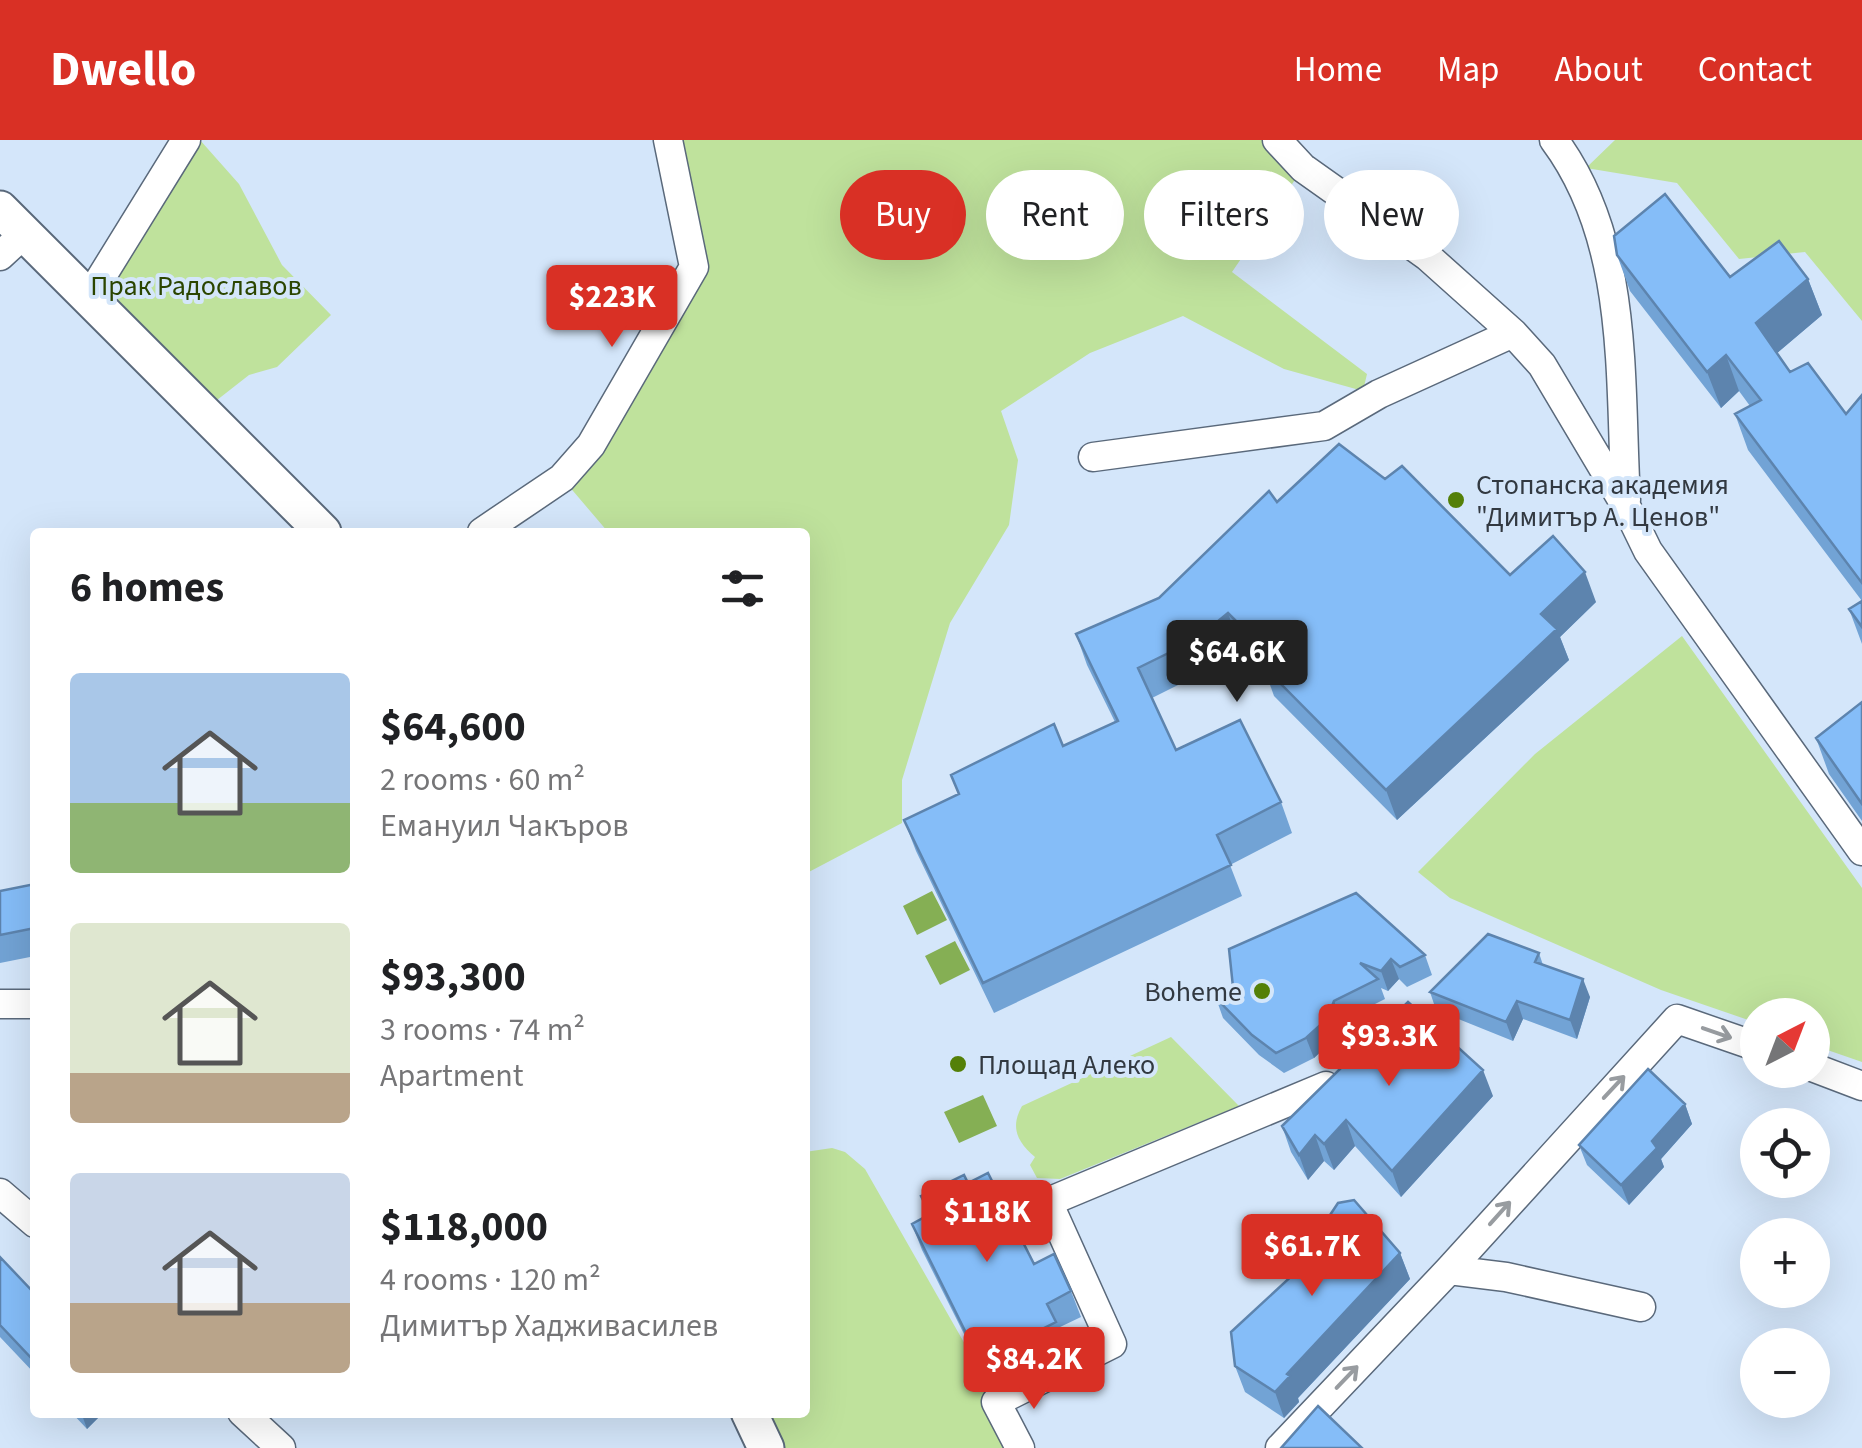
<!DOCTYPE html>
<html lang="en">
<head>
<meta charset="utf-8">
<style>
  :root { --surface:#fff; --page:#f6f6f6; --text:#202124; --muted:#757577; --accent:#d93025 }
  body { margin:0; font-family:"Source Sans 3",sans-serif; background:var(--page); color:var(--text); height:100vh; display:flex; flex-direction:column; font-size:38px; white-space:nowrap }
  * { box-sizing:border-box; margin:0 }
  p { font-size:32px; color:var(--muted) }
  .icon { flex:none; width:55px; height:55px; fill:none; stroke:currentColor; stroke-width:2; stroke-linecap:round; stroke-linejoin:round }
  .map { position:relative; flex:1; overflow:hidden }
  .details { position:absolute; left:30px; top:388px; width:780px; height:890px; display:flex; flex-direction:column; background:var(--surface); border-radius:10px; box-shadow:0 10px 40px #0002 }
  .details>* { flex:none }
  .guide { position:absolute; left:840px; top:30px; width:870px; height:90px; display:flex; gap:20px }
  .needle { width:65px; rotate:42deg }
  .buttons { position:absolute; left:1740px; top:858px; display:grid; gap:20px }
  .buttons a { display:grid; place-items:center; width:90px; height:90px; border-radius:50%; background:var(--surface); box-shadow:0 10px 40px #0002; font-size:50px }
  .price { position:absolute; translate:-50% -85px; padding:0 22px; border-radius:10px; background:var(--accent); color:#fff; font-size:32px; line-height:65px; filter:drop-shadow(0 2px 5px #0008) }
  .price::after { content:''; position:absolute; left:50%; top:60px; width:30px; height:22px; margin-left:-15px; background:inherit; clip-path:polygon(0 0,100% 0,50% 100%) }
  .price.on { background:#222; color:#fff }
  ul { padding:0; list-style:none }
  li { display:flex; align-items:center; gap:30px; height:250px; padding:0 40px }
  li span { display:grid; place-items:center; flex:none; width:280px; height:200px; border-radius:10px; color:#555 }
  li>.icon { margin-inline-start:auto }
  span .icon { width:120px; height:120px; fill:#fffc; stroke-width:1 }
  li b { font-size:42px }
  h2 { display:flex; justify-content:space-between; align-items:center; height:120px; padding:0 40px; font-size:42px }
  .chip { padding:0 35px; border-radius:45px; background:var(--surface); box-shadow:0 10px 40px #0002; font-size:35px; line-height:90px }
  .chip.on { background:var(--accent); color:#fff }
  header { display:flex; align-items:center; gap:60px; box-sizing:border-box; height:140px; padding:0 50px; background:var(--accent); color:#fff }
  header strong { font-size:48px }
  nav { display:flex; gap:55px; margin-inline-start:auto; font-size:35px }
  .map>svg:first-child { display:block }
  .green { fill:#bfe29c }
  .water { fill:#85af54 }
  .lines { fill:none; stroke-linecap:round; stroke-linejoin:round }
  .minor-casing { stroke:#5a697b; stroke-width:31 }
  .tertiary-casing { stroke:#5a697b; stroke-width:39 }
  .minor { stroke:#fff; stroke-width:28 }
  .tertiary { stroke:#fff; stroke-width:35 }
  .wall { fill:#72a3d5 }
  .shaded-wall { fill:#5d84ae }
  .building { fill:#85bdf8; stroke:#5d84ae; stroke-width:2.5 }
  .oneway { stroke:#989ca0 }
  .poi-dot { fill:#548008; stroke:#d4e6fa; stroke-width:4 }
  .labels { text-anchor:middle; stroke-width:8; stroke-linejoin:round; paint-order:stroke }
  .park-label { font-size:28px; fill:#2b4500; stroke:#d4e6fa }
  .poi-label { font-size:28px; fill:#323941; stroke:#d4e6fa; text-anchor:start }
</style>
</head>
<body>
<header>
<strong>Dwello</strong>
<nav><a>Home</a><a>Map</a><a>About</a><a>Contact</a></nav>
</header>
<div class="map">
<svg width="1862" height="1308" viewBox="0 0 1862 1308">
  <rect width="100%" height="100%" fill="#d4e6fa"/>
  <!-- green -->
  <path class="green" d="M200 0 239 44 282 125 331 175 277 227 249 235 203 271 89 157Z
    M668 0H1277L1303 28 1232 132 1367 234 1363 251 1284 229 1183 176 1090 213 1001 271 1018 320 1009 385 950 483 902 640V683L805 734V392H608L562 338 694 127Z
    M1615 0H1862V181L1805 112 1739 119 1677 43 1586 28Z
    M1682 496 1862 748V922L1813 905 1812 875H1758L1757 883 1661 850 1450 758 1418 732 1535 614Z
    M1171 897 1239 966 1060 1039 1037 1038 1030 1025 1035 1017C1017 1002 1010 987 1022 966Z
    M832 1008 845 1012 865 1029 986 1241 1016 1308H772L755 1273 805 1272V1012Z"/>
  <!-- water -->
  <path class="water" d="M932 751 947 780 917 795 903 766Z
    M955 801 970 830 940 845 925 816Z
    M983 955 997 986 959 1003 944 972Z"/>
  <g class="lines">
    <defs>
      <path id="minor" d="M1277 0 1303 28 1427 116 1513 193 1542 225 1627 368 1648 411 1862 711
        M1554 0C1630 102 1619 238 1626 360
        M0 116 25 93
        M89 157 186 0
        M1093 317 1324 286 1379 254 1513 193
        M482 392 562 338 591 305 694 127 668 0
        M0 864H35
        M1812 927 1862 946
        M0 1053 35 1083
        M1449 1130 1506 1137 1641 1167
        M242 1272 281 1308
        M1020 1308 996 1262 1112 1204 1048 1062 1326 946
        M1280 1308 1449 1130 1677 879 1758 907"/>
      <path id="tertiary" d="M0 69 323 392
        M749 1272 766 1308"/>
    </defs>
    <!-- minor casing -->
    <use href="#minor" class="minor-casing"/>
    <!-- tertiary casing -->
    <use href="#tertiary" class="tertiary-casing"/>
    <!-- minor -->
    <use href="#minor" class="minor"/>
    <!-- tertiary -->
    <use href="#tertiary" class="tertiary"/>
  </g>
  <!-- wall -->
  <path class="wall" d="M1617 115 1730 137 1808 139 1822 175 1777 213 1790 232 1846 274 1862 255V504L1849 469 1862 461 1748 310 1735 274 1750 266 1739 251 1721 268 1630 151Z
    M1277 362 1596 462 1560 497 1569 520 1397 680 1274 556 1264 528 1239 504 1206 531 1152 558 1176 610 1281 662 1292 693 1230 725 1242 756 994 873 916 711 904 680 958 654 951 635 1063 606 1115 582 1087 525 1076 494 1159 458Z
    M1862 562V681L1829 634 1816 598Z
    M35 744V816L0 823V751Z
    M1356 753 1425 815 1432 835 1407 847 1399 839 1388 851 1381 848 1385 859 1341 881 1334 899 1314 918 1284 933 1259 915 1223 878 1216 858Z
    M1539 813 1543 825 1590 857 1577 899 1523 879 1513 901 1436 870 1430 852Z
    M1493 956 1401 1057 1355 1006 1334 1030 1324 1021 1308 1040 1291 1012 1282 986Z
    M1685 964 1692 984 1661 1019 1664 1027 1629 1065 1587 1025 1579 1005Z
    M968 1043 1034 1124 1071 1151 1081 1177 1058 1188 1065 1208 1003 1239 1001 1236 988 1242 922 1110 912 1084 928 1076 921 1056Z
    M1400 1113 1410 1139 1298 1258 1299 1262 1284 1278 1245 1252 1235 1226 1337 1125Z
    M0 1117 35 1154V1234L0 1197Z
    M71 1272H104L87 1289Z"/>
  <!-- shaded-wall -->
  <path class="shaded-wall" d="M1808 139 1822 175 1769 220 1756 183Z
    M1726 215 1739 251 1721 268 1707 232Z
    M1585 432 1596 462 1560 497 1569 520 1397 680 1386 650 1541 474Z
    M1228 473 1239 504 1206 531 1195 500Z
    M1391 819 1399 839 1388 851 1381 831Z
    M1583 839 1590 857 1577 899 1570 880Z
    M1334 861 1341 881 1334 899 1314 918 1306 898Z
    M1517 861 1523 879 1513 901 1506 882Z
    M1483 930 1493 956 1401 1057 1392 1031Z
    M1685 964 1692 984 1661 1019 1664 1027 1629 1065 1621 1045 1652 1001Z
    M1346 980 1355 1006 1334 1030 1324 1004Z
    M1315 995 1324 1021 1308 1040 1299 1015Z
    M1400 1113 1410 1139 1298 1258 1299 1262 1284 1278 1275 1252 1287 1234Z
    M81 1272H104L87 1289Z"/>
  <!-- building -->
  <path class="building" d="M1665 54 1730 137 1779 101 1808 139 1756 183 1790 232 1808 223 1846 274 1862 255V443L1735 274 1761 260 1726 215 1707 232 1617 115 1614 96Z
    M1339 304 1385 339 1402 326 1510 435 1553 396 1585 432 1541 474 1557 489 1386 650 1262 525 1272 517 1228 473 1195 500 1138 528 1176 610 1240 580 1281 662 1217 695 1231 725 983 843 904 680 959 654 951 635 1054 584 1063 606 1118 581 1076 494 1159 458 1269 351 1277 362Z
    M1862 461V487L1849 469Z
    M1862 562V664L1816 598Z
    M35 744V788L0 795V751Z
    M1356 753 1425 815 1400 827 1391 819 1381 831 1360 823 1378 839 1334 861 1327 879 1306 898 1276 913 1252 895 1216 858 1233 847 1229 809Z
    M1488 794 1539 813 1535 822 1583 839 1570 880 1517 861 1506 882 1430 852Z
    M1408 862 1483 930 1392 1031 1346 980 1324 1004 1315 995 1299 1015 1282 986Z
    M1648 929 1685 964 1652 1001 1657 1008 1621 1045 1579 1005Z
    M988 1033 1034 1124 1054 1114 1071 1151 1047 1164 1056 1182 994 1213 992 1210 978 1217 912 1084 930 1074 921 1056 964 1035 968 1043Z
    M1354 1060 1400 1113 1287 1234 1290 1236 1275 1252 1235 1226 1231 1192 1310 1119 1337 1125 1330 1075 1338 1063Z
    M0 1117 35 1154V1222L0 1185Z
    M1318 1266 1362 1308H1281Z"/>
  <!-- one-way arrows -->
  <defs><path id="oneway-shaft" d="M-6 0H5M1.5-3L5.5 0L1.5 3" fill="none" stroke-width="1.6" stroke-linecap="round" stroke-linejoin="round" transform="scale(2.5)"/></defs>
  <g class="oneway">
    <use href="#oneway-shaft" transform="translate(1717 893) rotate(19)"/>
    <use href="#oneway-shaft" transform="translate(1614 947) rotate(-47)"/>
    <use href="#oneway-shaft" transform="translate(1500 1073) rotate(-48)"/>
    <use href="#oneway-shaft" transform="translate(1347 1237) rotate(-46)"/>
  </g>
  <!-- markers -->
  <g class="poi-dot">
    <circle cx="1456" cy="360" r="10"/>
    <circle cx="1262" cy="851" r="10"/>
    <circle cx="958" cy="924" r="10"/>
  </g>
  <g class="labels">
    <!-- park labels -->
    <g class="park-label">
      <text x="196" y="155">Прак Радославов</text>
    </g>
    <!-- poi labels -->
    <g class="poi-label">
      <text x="1476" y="354">Стопанска академия<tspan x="1476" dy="32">"Димитър А. Ценов"</tspan></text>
      <text x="1242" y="861" text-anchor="end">Boheme</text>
      <text x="978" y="934">Площад Алеко</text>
    </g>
  </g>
</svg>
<div class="buttons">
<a><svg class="needle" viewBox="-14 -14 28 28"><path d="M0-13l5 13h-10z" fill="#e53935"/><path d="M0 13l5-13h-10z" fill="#757577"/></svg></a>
<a><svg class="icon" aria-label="locate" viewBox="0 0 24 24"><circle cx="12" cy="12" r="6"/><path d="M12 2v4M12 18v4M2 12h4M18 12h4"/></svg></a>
<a>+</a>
<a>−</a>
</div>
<b class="price" style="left:612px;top:210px">$223K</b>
<b class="price on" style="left:1237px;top:565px">$64.6K</b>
<b class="price" style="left:1389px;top:949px">$93.3K</b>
<b class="price" style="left:987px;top:1125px">$118K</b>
<b class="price" style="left:1312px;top:1159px">$61.7K</b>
<b class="price" style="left:1034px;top:1272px">$84.2K</b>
<div class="guide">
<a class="chip on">Buy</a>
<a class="chip">Rent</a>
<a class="chip">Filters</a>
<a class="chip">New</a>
</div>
<section class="details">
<h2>6 homes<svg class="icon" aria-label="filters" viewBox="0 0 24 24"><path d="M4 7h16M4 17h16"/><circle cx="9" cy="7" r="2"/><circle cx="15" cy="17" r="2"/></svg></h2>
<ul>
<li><span style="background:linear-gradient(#a9c7e8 65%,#8fb573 0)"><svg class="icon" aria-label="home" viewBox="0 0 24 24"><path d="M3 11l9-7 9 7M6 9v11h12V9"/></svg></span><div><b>$64,600</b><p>2 rooms · 60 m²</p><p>Емануил Чакъров</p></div></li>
<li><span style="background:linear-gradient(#dfe7d0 75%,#b9a48a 0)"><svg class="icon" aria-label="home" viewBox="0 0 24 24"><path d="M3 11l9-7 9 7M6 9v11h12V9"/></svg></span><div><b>$93,300</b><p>3 rooms · 74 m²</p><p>Apartment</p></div></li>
<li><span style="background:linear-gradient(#c9d6e8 65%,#b9a48a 0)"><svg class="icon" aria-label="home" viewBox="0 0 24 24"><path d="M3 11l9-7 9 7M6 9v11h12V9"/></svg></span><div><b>$118,000</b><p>4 rooms · 120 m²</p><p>Димитър Хадживасилев</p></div></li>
</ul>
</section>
</div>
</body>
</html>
